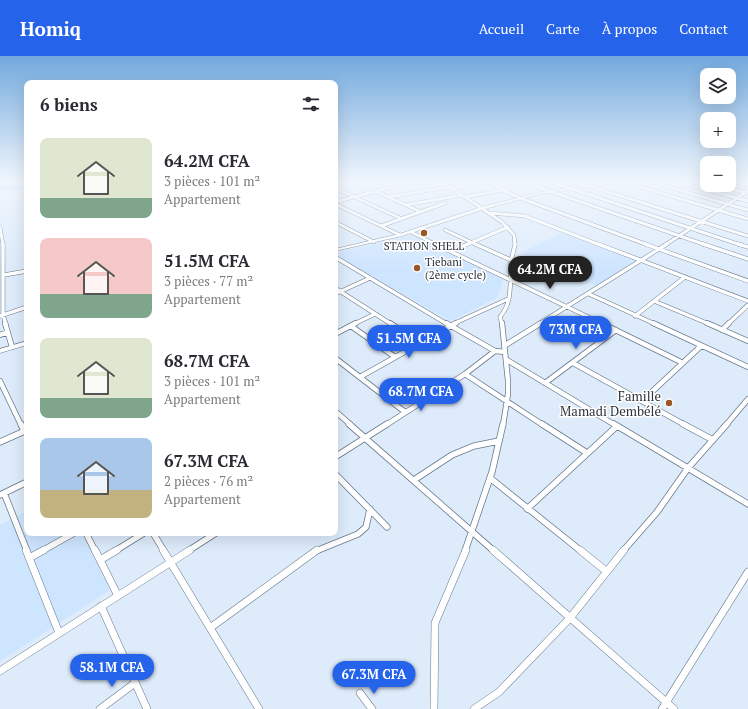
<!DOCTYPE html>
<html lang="fr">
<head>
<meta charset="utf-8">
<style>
  :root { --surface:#fff; --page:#f7f7f7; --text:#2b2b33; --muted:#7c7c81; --accent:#2563eb }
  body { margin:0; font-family:"PT Serif",serif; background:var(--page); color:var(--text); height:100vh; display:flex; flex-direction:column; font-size:15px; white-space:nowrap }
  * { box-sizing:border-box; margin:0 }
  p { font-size:13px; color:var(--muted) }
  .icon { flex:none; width:22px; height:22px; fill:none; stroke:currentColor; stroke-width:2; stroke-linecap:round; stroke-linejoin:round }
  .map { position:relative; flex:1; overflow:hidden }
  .drawer { position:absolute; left:24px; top:24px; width:314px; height:456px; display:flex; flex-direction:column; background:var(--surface); border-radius:8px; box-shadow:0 4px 16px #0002 }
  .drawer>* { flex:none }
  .tools { position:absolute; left:700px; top:12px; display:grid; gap:8px }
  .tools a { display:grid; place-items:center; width:36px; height:36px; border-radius:8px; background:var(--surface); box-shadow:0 4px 16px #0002; font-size:20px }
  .price { position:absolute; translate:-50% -34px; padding:0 9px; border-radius:14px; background:var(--accent); color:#fff; font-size:13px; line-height:26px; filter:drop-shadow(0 1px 2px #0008) }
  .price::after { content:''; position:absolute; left:50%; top:24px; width:12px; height:9px; margin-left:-6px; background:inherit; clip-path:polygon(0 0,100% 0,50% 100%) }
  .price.active { background:#222; color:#fff }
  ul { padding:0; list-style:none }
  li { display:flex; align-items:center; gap:12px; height:100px; padding:0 16px }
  li span { display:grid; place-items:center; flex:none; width:112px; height:80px; border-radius:8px; color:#555 }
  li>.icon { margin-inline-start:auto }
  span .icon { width:48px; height:48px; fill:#fffc; stroke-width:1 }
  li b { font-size:17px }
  h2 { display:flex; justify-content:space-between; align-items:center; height:48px; padding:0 16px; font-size:17px }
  header { display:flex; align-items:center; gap:24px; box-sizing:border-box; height:56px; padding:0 20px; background:var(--accent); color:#fff }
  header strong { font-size:19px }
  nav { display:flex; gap:22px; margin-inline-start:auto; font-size:14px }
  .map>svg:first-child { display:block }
  .built { fill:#cee5ff }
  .green { fill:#95c8fe }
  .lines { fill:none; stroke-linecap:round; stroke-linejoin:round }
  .street-far4-casing { stroke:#68798a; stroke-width:4 }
  .street-far3-casing { stroke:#68798a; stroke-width:4.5 }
  .street-far2-casing { stroke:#68798a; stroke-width:6 }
  .street-far1-casing { stroke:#68798a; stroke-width:7 }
  .street-casing { stroke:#68798a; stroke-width:8 }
  .secondary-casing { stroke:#68798a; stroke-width:1 }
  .street-far4 { stroke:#fff; stroke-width:3 }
  .street-far3 { stroke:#fff; stroke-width:3.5 }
  .street-far2 { stroke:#fff; stroke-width:4.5 }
  .street-far1 { stroke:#fff; stroke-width:5.5 }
  .street { stroke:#fff; stroke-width:7 }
  .secondary { fill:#fff; fill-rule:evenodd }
  .poi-dot { fill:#9a5727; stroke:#fff; stroke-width:1.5 }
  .labels { text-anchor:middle; stroke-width:3; stroke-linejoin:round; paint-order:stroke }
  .far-poi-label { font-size:11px; fill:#2d343b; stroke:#fff }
  .poi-label { font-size:13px; fill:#2d343b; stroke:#fff; text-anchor:end }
</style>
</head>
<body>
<header>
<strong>Homiq</strong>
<nav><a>Accueil</a><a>Carte</a><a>À propos</a><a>Contact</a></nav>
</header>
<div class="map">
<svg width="748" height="653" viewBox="0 0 748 653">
  <rect width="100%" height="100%" fill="#ddebfb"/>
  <!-- built -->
  <path class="built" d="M563 176 637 204 596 230 521 197Z
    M412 179 503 223 498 241 451 265 335 200V197Z
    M27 455V477H82L110 534 0 605V469Z"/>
  <!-- green -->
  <path class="green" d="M0 125H27V133L0 134Z"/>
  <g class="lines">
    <defs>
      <path id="street-far4" d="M380 125 392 130
        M441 125 502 166 514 179 515 189
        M484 125 520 142 648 189
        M520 125 706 189
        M548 125 741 189
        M569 125 586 130
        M648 125 748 154
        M675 125 748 145
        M702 125 707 126
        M731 125 748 129
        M624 126 748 163
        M718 129 746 137
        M589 130 748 180
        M335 132 402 163
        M452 132 487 126
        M375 135 421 156
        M388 141 449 131
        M465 141 504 134 524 126
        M335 146 414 125
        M335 148 400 179
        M406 149 462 139
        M490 157 525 160 600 189
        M335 166 374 186
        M381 170 445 147
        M0 171 3 189
        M445 174 477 189
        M411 176 437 189
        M466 189 508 171
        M665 189 748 135"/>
      <path id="street-far3" d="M3 188V259L6 268
        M435 188 603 268
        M475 188 511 204
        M598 188 748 245
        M645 188 748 225
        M703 188 748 203
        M738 188 748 191
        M451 195 468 188
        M335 201 447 268
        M4 219 27 215
        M335 232 391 268
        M335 238 370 222
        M589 238 655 268
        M654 245 709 268
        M0 260 27 251
        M635 260 685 221
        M354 268 375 258
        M453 268 508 243
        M502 268 500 261C514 244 509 227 511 206 512 200 514 194 515 188
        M539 268 667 188
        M728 268 748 249"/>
      <path id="street-far2" d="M5 267 12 291
        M390 267 420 287
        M446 267 495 295 505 296
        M502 267 508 325V338L503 369
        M601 267 683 307
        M653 267 748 311
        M707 267 748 285
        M351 270 395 301
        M722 274 729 267
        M335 278 356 267
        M0 279 8 276
        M504 290 541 267
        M335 302 405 356
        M507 304 615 369
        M573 307 685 369
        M465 318 543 369
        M360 321 456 267
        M0 325 21 369
        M545 327 616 274
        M642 345 701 290
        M335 355 351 369
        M386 369 465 318 495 295
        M726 369 748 343"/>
      <path id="street-far1" d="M21 368 24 375
        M349 368 494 495
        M542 368 587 397
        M614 368 748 448
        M683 368 713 384
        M0 386 27 374
        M335 401 387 368
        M335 418 387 471
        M490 422 581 495
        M414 424 452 399 474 390 499 385
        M4 437 27 495
        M0 439 27 426
        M527 453 617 370
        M86 477 95 495
        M153 477 164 495
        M42 495 74 477
        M115 495 144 477
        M188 495 216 477
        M316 495 358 478 366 471 370 453
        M465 495 492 416 503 368
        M623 495 657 456 688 412 727 368"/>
      <path id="street" d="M26 494 59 577
        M95 494 118 540
        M163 494 259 653
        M493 494 674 653
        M580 494 606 515
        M29 502 44 494
        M100 504 117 494
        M101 550 147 653
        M210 572 317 494
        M0 615 190 494
        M360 637 372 653
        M100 653 135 627
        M434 653 435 567 466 494
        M474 653 499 636 570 562 624 494
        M662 653 748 516"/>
      <path id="secondary" d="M624 125H633L540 138 485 153 402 180 335 195V193L399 178 481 151 540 136Z
        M27 285V289L0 297V293Z"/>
    </defs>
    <!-- street-far4 casing -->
    <use href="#street-far4" class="street-far4-casing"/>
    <!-- street-far3 casing -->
    <use href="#street-far3" class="street-far3-casing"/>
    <!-- street-far2 casing -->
    <use href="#street-far2" class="street-far2-casing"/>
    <!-- street-far1 casing -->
    <use href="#street-far1" class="street-far1-casing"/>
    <!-- street casing -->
    <use href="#street" class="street-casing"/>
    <!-- secondary casing -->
    <use href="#secondary" class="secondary-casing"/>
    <!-- street-far4 -->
    <use href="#street-far4" class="street-far4"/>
    <!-- street-far3 -->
    <use href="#street-far3" class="street-far3"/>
    <!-- street-far2 -->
    <use href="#street-far2" class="street-far2"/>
    <!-- street-far1 -->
    <use href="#street-far1" class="street-far1"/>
    <!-- street -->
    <use href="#street" class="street"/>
    <!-- secondary -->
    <use href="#secondary" class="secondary"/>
  </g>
  <!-- sky -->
  <linearGradient id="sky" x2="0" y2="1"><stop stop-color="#73a9dd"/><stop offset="0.58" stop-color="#f0f6fd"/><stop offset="1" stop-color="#f0f6fd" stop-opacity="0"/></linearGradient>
  <rect width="748" height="216" fill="url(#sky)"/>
  <!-- markers -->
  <g class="poi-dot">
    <circle cx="424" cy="177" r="4"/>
    <circle cx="417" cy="212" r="4"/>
    <circle cx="669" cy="347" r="4"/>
  </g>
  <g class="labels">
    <!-- far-poi labels -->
    <g class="far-poi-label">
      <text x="424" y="194">STATION SHELL</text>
      <text x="425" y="210" text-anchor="start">Tiebani<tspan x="425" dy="13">(2ème cycle)</tspan></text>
    </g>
    <!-- poi labels -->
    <g class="poi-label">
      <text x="661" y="345">Famille<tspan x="661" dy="15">Mamadi Dembélé</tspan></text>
    </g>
  </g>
</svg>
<div class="tools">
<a><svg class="icon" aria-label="layers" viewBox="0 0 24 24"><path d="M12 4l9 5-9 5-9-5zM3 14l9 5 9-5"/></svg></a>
<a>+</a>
<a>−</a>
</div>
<b class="price active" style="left:550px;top:234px">64.2M CFA</b>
<b class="price" style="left:576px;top:294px">73M CFA</b>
<b class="price" style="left:409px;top:303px">51.5M CFA</b>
<b class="price" style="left:421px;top:356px">68.7M CFA</b>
<b class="price" style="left:112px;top:632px">58.1M CFA</b>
<b class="price" style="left:374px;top:639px">67.3M CFA</b>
<section class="drawer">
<h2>6 biens<svg class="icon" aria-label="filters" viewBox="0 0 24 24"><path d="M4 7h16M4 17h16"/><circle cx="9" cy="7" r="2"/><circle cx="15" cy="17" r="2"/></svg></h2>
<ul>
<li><span style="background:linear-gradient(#dfe7d0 75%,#7fa58c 0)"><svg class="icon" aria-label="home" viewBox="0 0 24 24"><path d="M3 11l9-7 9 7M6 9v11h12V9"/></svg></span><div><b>64.2M CFA</b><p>3 pièces · 101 m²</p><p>Appartement</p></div></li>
<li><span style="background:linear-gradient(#f6c9c9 70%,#7fa58c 0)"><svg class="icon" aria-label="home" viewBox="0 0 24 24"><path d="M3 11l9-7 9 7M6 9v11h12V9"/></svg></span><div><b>51.5M CFA</b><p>3 pièces · 77 m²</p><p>Appartement</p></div></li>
<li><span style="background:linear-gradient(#dfe7d0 75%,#7fa58c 0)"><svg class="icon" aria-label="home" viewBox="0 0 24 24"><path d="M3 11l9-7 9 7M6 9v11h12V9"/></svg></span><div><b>68.7M CFA</b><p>3 pièces · 101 m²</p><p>Appartement</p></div></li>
<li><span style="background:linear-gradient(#a9c7e8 65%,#c2b280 0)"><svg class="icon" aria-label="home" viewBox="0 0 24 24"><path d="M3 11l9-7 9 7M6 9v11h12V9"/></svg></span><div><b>67.3M CFA</b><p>2 pièces · 76 m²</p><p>Appartement</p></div></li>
</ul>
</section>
</div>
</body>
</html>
